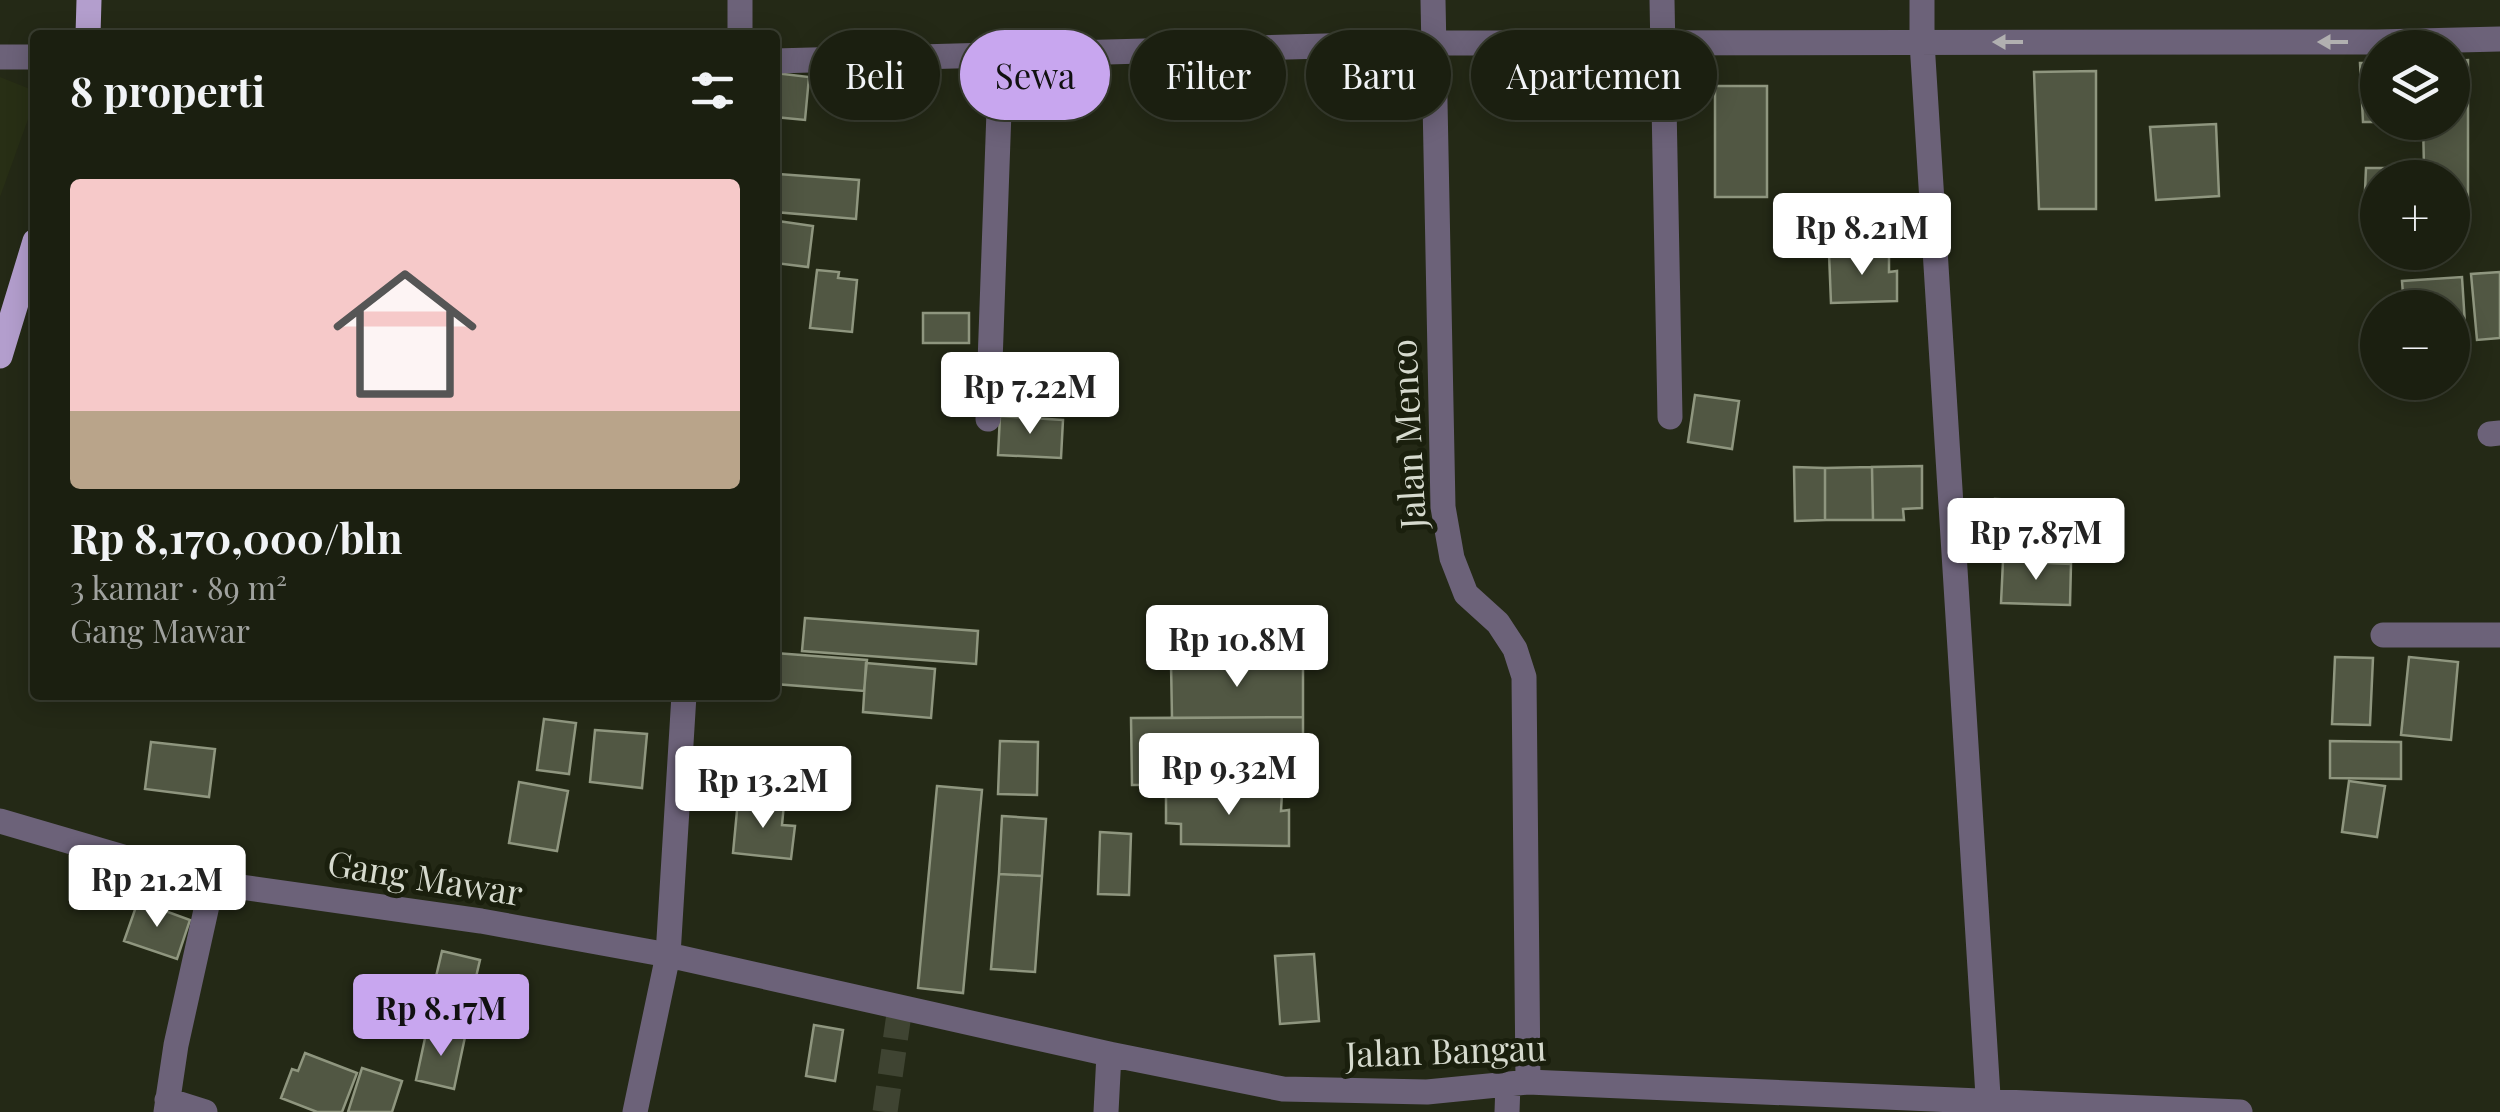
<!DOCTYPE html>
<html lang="id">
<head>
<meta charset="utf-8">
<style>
  :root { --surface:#1b1f10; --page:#282c1e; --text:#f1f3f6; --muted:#a0a29f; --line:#393d30; --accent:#c8a6ef }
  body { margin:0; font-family:"Playfair Display",serif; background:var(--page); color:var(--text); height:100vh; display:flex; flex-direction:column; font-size:38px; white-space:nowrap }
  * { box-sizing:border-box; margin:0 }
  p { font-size:32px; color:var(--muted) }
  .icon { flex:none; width:55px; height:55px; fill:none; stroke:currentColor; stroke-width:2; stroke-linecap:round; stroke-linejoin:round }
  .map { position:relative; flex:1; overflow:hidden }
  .side { position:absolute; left:30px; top:30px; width:750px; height:670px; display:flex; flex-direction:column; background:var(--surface); border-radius:10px; box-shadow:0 5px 25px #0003,0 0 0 2px var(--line) }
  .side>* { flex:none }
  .top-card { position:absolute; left:810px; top:30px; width:950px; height:90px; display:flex; gap:20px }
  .controls { position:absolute; left:2360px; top:30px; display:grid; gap:20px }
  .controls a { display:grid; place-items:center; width:110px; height:110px; border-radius:50%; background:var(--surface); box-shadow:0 5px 25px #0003,0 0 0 2px var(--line); font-size:50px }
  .price { position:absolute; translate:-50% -85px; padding:0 22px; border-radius:10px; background:#fff; color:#222; font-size:32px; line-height:65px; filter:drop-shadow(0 2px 5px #0008) }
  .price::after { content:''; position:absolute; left:50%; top:60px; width:30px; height:22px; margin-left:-15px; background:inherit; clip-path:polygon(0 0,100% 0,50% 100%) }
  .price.active { background:var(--accent); color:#111 }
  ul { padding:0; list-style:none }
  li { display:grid; align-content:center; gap:20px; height:530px; padding:0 40px }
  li+li { border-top:2px solid var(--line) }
  li span { display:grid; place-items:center; height:310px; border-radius:10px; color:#555 }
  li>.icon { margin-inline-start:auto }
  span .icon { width:180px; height:180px; fill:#fffc; stroke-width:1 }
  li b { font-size:42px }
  h2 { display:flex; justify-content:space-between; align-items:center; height:120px; padding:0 40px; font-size:42px }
  .chip { padding:0 35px; border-radius:45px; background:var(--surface); box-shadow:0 5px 25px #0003,0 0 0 2px var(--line); font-size:35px; line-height:90px }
  .chip.active { background:var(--accent); color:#111 }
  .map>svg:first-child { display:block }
  .built { fill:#282f15 }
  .building { fill:#515743; stroke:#8f967f; stroke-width:2.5 }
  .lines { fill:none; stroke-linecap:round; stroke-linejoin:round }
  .minor-tunnel { stroke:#3f4432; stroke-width:25; stroke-dasharray:25 12; stroke-linecap:butt }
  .minor { stroke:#6c6279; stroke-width:25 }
  .major { stroke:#b39ecd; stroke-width:25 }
  .oneway { fill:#b1b0b0 }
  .labels { text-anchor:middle; stroke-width:10; stroke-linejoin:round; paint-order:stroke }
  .street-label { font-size:35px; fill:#d6dace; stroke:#1a1f0d }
</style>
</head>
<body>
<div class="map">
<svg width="2500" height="1112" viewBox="0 0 2500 1112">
  <rect width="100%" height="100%" fill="#242916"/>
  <!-- built -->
  <path class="built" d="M0 77 35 91V100L0 197Z"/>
  <!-- building -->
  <path class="building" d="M2468 60V218L2452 217V178H2378V214H2364L2366 168H2424L2423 122H2452V61Z
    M2360 63H2378V122H2363Z
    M2096 71V209H2039L2034 72Z
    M775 73 809 77 805 120 775 117Z
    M1715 86H1767V197H1715Z
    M2216 124 2219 196 2156 200 2150 127Z
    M778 174 859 180 856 219 775 212Z
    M778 221 813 226 808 267 775 263Z
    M1889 251V272L1897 271V301L1831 303 1829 253Z
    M817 270 839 272 838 278 857 280 852 332 810 328Z
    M2500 272V338L2477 340 2471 274Z
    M2462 277 2466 340 2452 341V308H2404L2402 281Z
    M923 313H969V343H923Z
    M1695 395 1739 401 1732 449 1688 442Z
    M1000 416 1063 420 1061 458 998 455Z
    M1922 466V508L1903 509 1904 520H1873L1872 467Z
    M1794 467 1825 468V520L1795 521Z
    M1872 467 1873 520H1825V468Z
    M1995 499 2070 502 2068 555 1993 552Z
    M2003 561 2071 564 2070 605 2001 603Z
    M805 618 978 631 976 664 802 651Z
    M775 653 867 660 864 691 775 684Z
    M2335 657 2373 658 2370 725 2332 724Z
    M2409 657 2458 662 2451 740 2401 735Z
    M1303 662V717L1172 718 1171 663Z
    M866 663 935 669 931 718 863 712Z
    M1303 717V784L1132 785 1131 718Z
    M544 719 576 723 569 774 537 770Z
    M595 730 647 734 642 788 590 782Z
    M1000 741 1038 742 1037 795 998 794Z
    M2330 741 2401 742V779L2330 778Z
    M151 742 215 749 209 797 145 789Z
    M2349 781 2385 786 2377 837 2342 832Z
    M519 782 568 791 557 851 509 843Z
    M937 786 982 790 963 993 918 988Z
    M1166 791 1282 793 1281 811 1289 810V846L1181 844V824L1166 823Z
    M738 800 784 804 782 825 795 826 791 859 733 853Z
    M1002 816 1046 819 1042 876 999 874Z
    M1100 832 1131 834 1129 895 1098 894Z
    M999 874 1042 876 1035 972 991 969Z
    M138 901 190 920 177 959 124 941Z
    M442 951 480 960 465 1024 427 1015Z
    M1314 954 1319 1021 1280 1024 1275 956Z
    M814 1025 843 1030 835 1081 806 1076Z
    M427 1029 465 1037 454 1089 416 1080Z
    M305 1053 357 1073 342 1112H317L281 1098 292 1069 298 1071Z
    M362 1068 402 1081 392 1112H348Z"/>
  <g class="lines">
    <!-- minor-tunnel -->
    <path class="minor-tunnel" d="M885 1112 900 1007"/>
    <!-- minor -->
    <path class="minor" d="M1433 0 1443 507 1452 558 1466 594 1498 623 1515 649 1524 677 1528 1082
      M1662 0 1670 417
      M1922 0V42L1989 1112
      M740 35V0
      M0 57H35
      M775 61 1434 43 2377 42 2500 39
      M988 419 1001 55
      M2490 434 2500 433
      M2383 635H2500
      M0 821 212 883 481 921 668 955 1109 1054 1283 1089 1427 1092 1528 1082 2240 1112
      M167 1100 205 1112
      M166 1112 176 1045 212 883
      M635 1112 668 955 684 695
      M1106 1112 1109 1054
      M1507 1112 1508 1084"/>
    <!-- major -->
    <path class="major" d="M88 35 89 0
      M0 356 35 241"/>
  </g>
  <!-- one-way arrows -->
  <defs><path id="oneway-solid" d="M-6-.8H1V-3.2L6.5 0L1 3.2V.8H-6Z" transform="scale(2.5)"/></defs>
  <g class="oneway">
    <use href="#oneway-solid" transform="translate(2008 42) rotate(180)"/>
    <use href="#oneway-solid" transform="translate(2333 42) rotate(180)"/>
  </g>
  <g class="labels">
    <!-- street labels -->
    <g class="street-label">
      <text transform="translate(1409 434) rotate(-93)" y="12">Jalan Menco</text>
      <text transform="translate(425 879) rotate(9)" y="12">Gang Mawar</text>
      <text transform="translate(1446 1052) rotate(-2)" y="12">Jalan Bangau</text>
    </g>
  </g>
</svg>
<div class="controls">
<a><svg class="icon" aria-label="layers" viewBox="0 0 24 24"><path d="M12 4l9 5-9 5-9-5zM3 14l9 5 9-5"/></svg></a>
<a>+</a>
<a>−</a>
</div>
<b class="price" style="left:1862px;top:278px">Rp 8.21M</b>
<b class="price" style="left:1030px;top:437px">Rp 7.22M</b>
<b class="price" style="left:2036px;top:583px">Rp 7.87M</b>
<b class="price" style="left:1237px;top:690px">Rp 10.8M</b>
<b class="price" style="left:1229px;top:818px">Rp 9.32M</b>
<b class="price" style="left:763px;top:831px">Rp 13.2M</b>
<b class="price" style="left:157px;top:930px">Rp 21.2M</b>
<b class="price active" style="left:441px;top:1059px">Rp 8.17M</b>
<div class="top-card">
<a class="chip">Beli</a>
<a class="chip active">Sewa</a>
<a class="chip">Filter</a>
<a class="chip">Baru</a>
<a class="chip">Apartemen</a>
</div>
<section class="side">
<h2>8 properti<svg class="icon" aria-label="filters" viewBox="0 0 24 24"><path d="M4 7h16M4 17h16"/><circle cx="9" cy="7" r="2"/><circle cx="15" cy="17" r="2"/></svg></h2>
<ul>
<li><span style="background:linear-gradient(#f6c9c9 75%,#b9a48a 0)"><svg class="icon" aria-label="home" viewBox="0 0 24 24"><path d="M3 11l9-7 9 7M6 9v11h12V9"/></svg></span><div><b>Rp 8,170,000/bln</b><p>3 kamar · 89 m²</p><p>Gang Mawar</p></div></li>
</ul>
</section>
</div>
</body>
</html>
